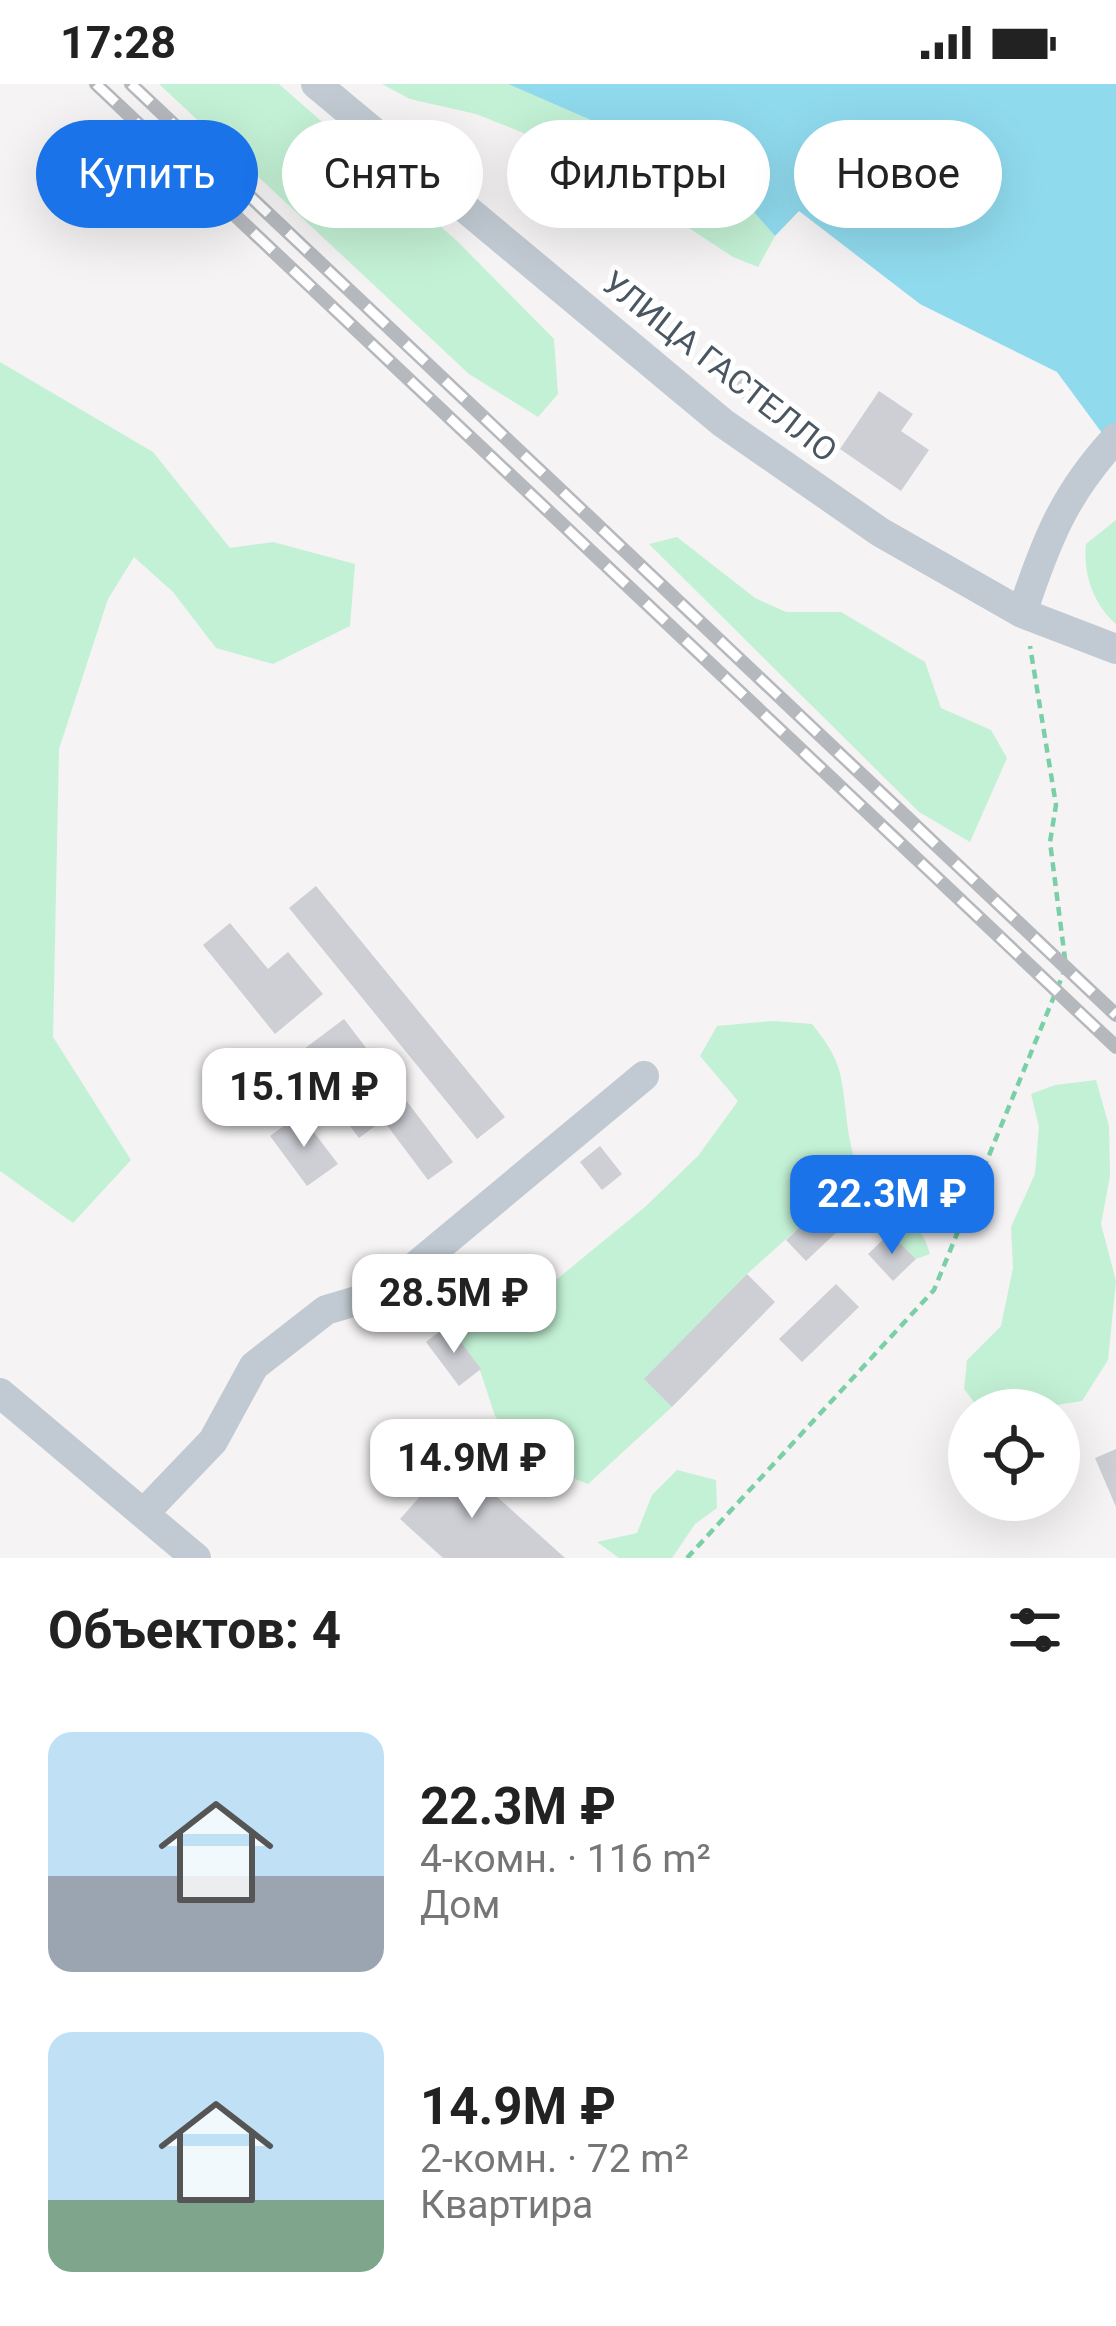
<!DOCTYPE html>
<html lang="ru">
<head>
<meta charset="utf-8">
<style>
  :root { --surface:#fff; --page:#f2f2f2; --text:#222; --muted:#767676; --accent:#1a73e8 }
  body { margin:0; font-family:Roboto,sans-serif; background:var(--page); color:var(--text); height:100vh; display:flex; flex-direction:column; font-size:45px; white-space:nowrap }
  * { box-sizing:border-box; margin:0 }
  p { font-size:39px; color:var(--muted) }
  .icon { flex:none; width:66px; height:66px; fill:none; stroke:currentColor; stroke-width:2; stroke-linecap:round; stroke-linejoin:round }
  .map { position:relative; height:1474px; overflow:hidden }
  .sheet { display:flex; flex-direction:column; background:var(--surface); flex:1 }
  .sheet>* { flex:none }
  .banner { position:absolute; left:36px; top:36px; width:1044px; height:108px; display:flex; gap:24px }
  .buttons { position:absolute; left:948px; top:1305px; display:grid; gap:24px }
  .buttons a { display:grid; place-items:center; width:132px; height:132px; border-radius:50%; background:var(--surface); box-shadow:0 12px 48px #0002; font-size:60px }
  .price { position:absolute; translate:-50% -102px; padding:0 27px; border-radius:24px; background:#fff; color:#222; font-size:39px; line-height:78px; filter:drop-shadow(0 3px 6px #0008) }
  .price::after { content:''; position:absolute; left:50%; top:72px; width:36px; height:27px; margin-left:-18px; background:inherit; clip-path:polygon(0 0,100% 0,50% 100%) }
  .price.active { background:var(--accent); color:#fff }
  ul { padding:0; list-style:none }
  li { display:flex; align-items:center; gap:36px; height:300px; padding:0 48px }
  li span { display:grid; place-items:center; flex:none; width:336px; height:240px; border-radius:24px; color:#555 }
  li>.icon { margin-inline-start:auto }
  span .icon { width:144px; height:144px; fill:#fffc; stroke-width:1 }
  li b { font-size:51px }
  h2 { display:flex; justify-content:space-between; align-items:center; height:144px; padding:0 48px; font-size:51px }
  .tag { padding:0 42px; border-radius:54px; background:var(--surface); box-shadow:0 12px 48px #0002; font-size:42px; line-height:108px }
  .tag.active { background:var(--accent); color:#fff }
  .status { display:flex; justify-content:space-between; align-items:center; height:84px; padding:0 60px; background:var(--surface); direction:ltr }
  .status svg { height:33px; fill:currentColor }
  .map>svg:first-child { display:block }
  .green { fill:#c3f1d5 }
  .water { fill:#90daee }
  .building { fill:#cdcfd5 }
  .lines { fill:none; stroke-linecap:round; stroke-linejoin:round }
  .path { stroke:#7ad0a6; stroke-width:4.5; stroke-dasharray:9 6; stroke-linecap:butt }
  .minor { stroke:#c1cad2; stroke-width:30 }
  .rail-casing { stroke:#b5b8bd; stroke-width:14 }
  .rail { stroke:#fff; stroke-width:9; stroke-dasharray:27; stroke-linecap:butt }
  .labels { text-anchor:middle; stroke-width:10; stroke-linejoin:round; paint-order:stroke }
  .street-label { font-size:33px; fill:#4a5661; stroke:#fff }
</style>
</head>
<body>
<div class="status"><b>17:28</b><svg viewBox="0 0 49 12"><path d="M0 12V9h3v3zM5 12V6h3v6zM10 12V3h3v9zM15 12V0h3v12zM26 1h20v11H26zM47 4h2v5h-2z"/></svg></div>
<div class="map">
<svg width="1116" height="1474" viewBox="0 0 1116 1474">
  <rect width="100%" height="100%" fill="#f5f3f3"/>
  <!-- green -->
  <path class="green" d="M159 0H279L457 157 554 255 558 310 538 333 469 290Z
    M382 0H508L724 94 775 152 758 183 733 173 576 70 476 30 410 15Z
    M0 278 153 368 230 464 273 458 355 480 350 542 273 580 216 564 173 508 134 473 108 515 59 665 53 953 131 1076 73 1139 0 1087Z
    M1116 436V540C1093 520 1083 490 1086 460Z
    M677 453 755 514 786 528H841L925 578 941 624 991 646 1007 674 970 758 919 728 649 460Z
    M773 937 812 940C824 955 835 970 840 989 848 1025 845 1064 864 1097 882 1130 920 1127 930 1170L916 1175 890 1149 860 1135 841 1144 822 1123 747 1190 645 1295 672 1323 588 1400 531 1378 495 1332 480 1286 448 1241 499 1212 518 1227 645 1123 698 1072 738 1017 700 972 717 942Z
    M1096 996 1109 1042 1110 1092 1101 1140 1116 1197 1108 1276 1082 1317 1024 1326H980L964 1305 967 1276 1001 1242 1013 1184 1011 1143 1035 1090 1039 1043 1031 1010 1055 1001Z
    M677 1386 716 1396 717 1424 695 1440 672 1474H619L597 1458 637 1449 652 1411Z"/>
  <!-- water -->
  <path class="water" d="M508 0H1116V368L1057 288 920 220 799 127 775 152 724 94Z"/>
  <!-- building -->
  <path class="building" d="M741 292 761 308 750 321 731 305Z
    M879 307 913 330 901 347 929 366 901 407 840 365Z
    M316 802 505 1033 477 1055 289 824Z
    M230 839 268 885 288 868 323 910 275 950 203 861Z
    M344 935 453 1078 428 1096 383 1036 359 1054 296 971Z
    M300 1030 338 1080 307 1102 270 1052Z
    M600 1062 622 1090 602 1106 580 1078Z
    M822 1122 841 1144 806 1177 786 1156Z
    M890 1149 916 1175 893 1197 868 1170Z
    M747 1190 775 1218 672 1323 644 1295Z
    M836 1200 859 1223 802 1278 779 1255Z
    M448 1241 481 1285 459 1302 426 1258Z
    M1116 1365V1423L1095 1374Z
    M454 1374 565 1474H443L400 1435Z"/>
  <g class="lines">
    <!-- path -->
    <path class="path" d="M687 1474 934 1206 1066 883 1050 758 1056 721 1030 562"/>
    <!-- minor -->
    <path class="minor" d="M316 0 723 339 880 448 1022 529 1116 565
      M1022 529C1046 457 1064 410 1116 354
      M0 1309 196 1474
      M145 1428 213 1357 254 1282 326 1226 383 1209 644 992"/>
    <defs>
      <path id="rail" d="M96 0 1116 963
        M131 0 1116 931"/>
    </defs>
    <!-- rail casing -->
    <use href="#rail" class="rail-casing"/>
    <!-- rail -->
    <use href="#rail" class="rail"/>
  </g>
  <g class="labels">
    <!-- street labels -->
    <g class="street-label">
      <text transform="translate(720 282) rotate(38)" y="12">УЛИЦА ГАСТЕЛЛО</text>
    </g>
  </g>
</svg>
<div class="buttons">
<a><svg class="icon" aria-label="locate" viewBox="0 0 24 24"><circle cx="12" cy="12" r="6"/><path d="M12 2v4M12 18v4M2 12h4M18 12h4"/></svg></a>
</div>
<b class="price" style="left:304px;top:1066px">15.1M ₽</b>
<b class="price active" style="left:892px;top:1173px">22.3M ₽</b>
<b class="price" style="left:454px;top:1272px">28.5M ₽</b>
<b class="price" style="left:472px;top:1437px">14.9M ₽</b>
<div class="banner">
<a class="tag active">Купить</a>
<a class="tag">Снять</a>
<a class="tag">Фильтры</a>
<a class="tag">Новое</a>
</div>
</div>
<section class="sheet">
<h2>Объектов: 4<svg class="icon" aria-label="filters" viewBox="0 0 24 24"><path d="M4 7h16M4 17h16"/><circle cx="9" cy="7" r="2"/><circle cx="15" cy="17" r="2"/></svg></h2>
<ul>
<li><span style="background:linear-gradient(#bfe0f5 60%,#9aa5b1 0)"><svg class="icon" aria-label="home" viewBox="0 0 24 24"><path d="M3 11l9-7 9 7M6 9v11h12V9"/></svg></span><div><b>22.3M ₽</b><p>4-комн. · 116 m²</p><p>Дом</p></div></li>
<li><span style="background:linear-gradient(#bfe0f5 70%,#7fa58c 0)"><svg class="icon" aria-label="home" viewBox="0 0 24 24"><path d="M3 11l9-7 9 7M6 9v11h12V9"/></svg></span><div><b>14.9M ₽</b><p>2-комн. · 72 m²</p><p>Квартира</p></div></li>
</ul>
</section>
</body>
</html>
